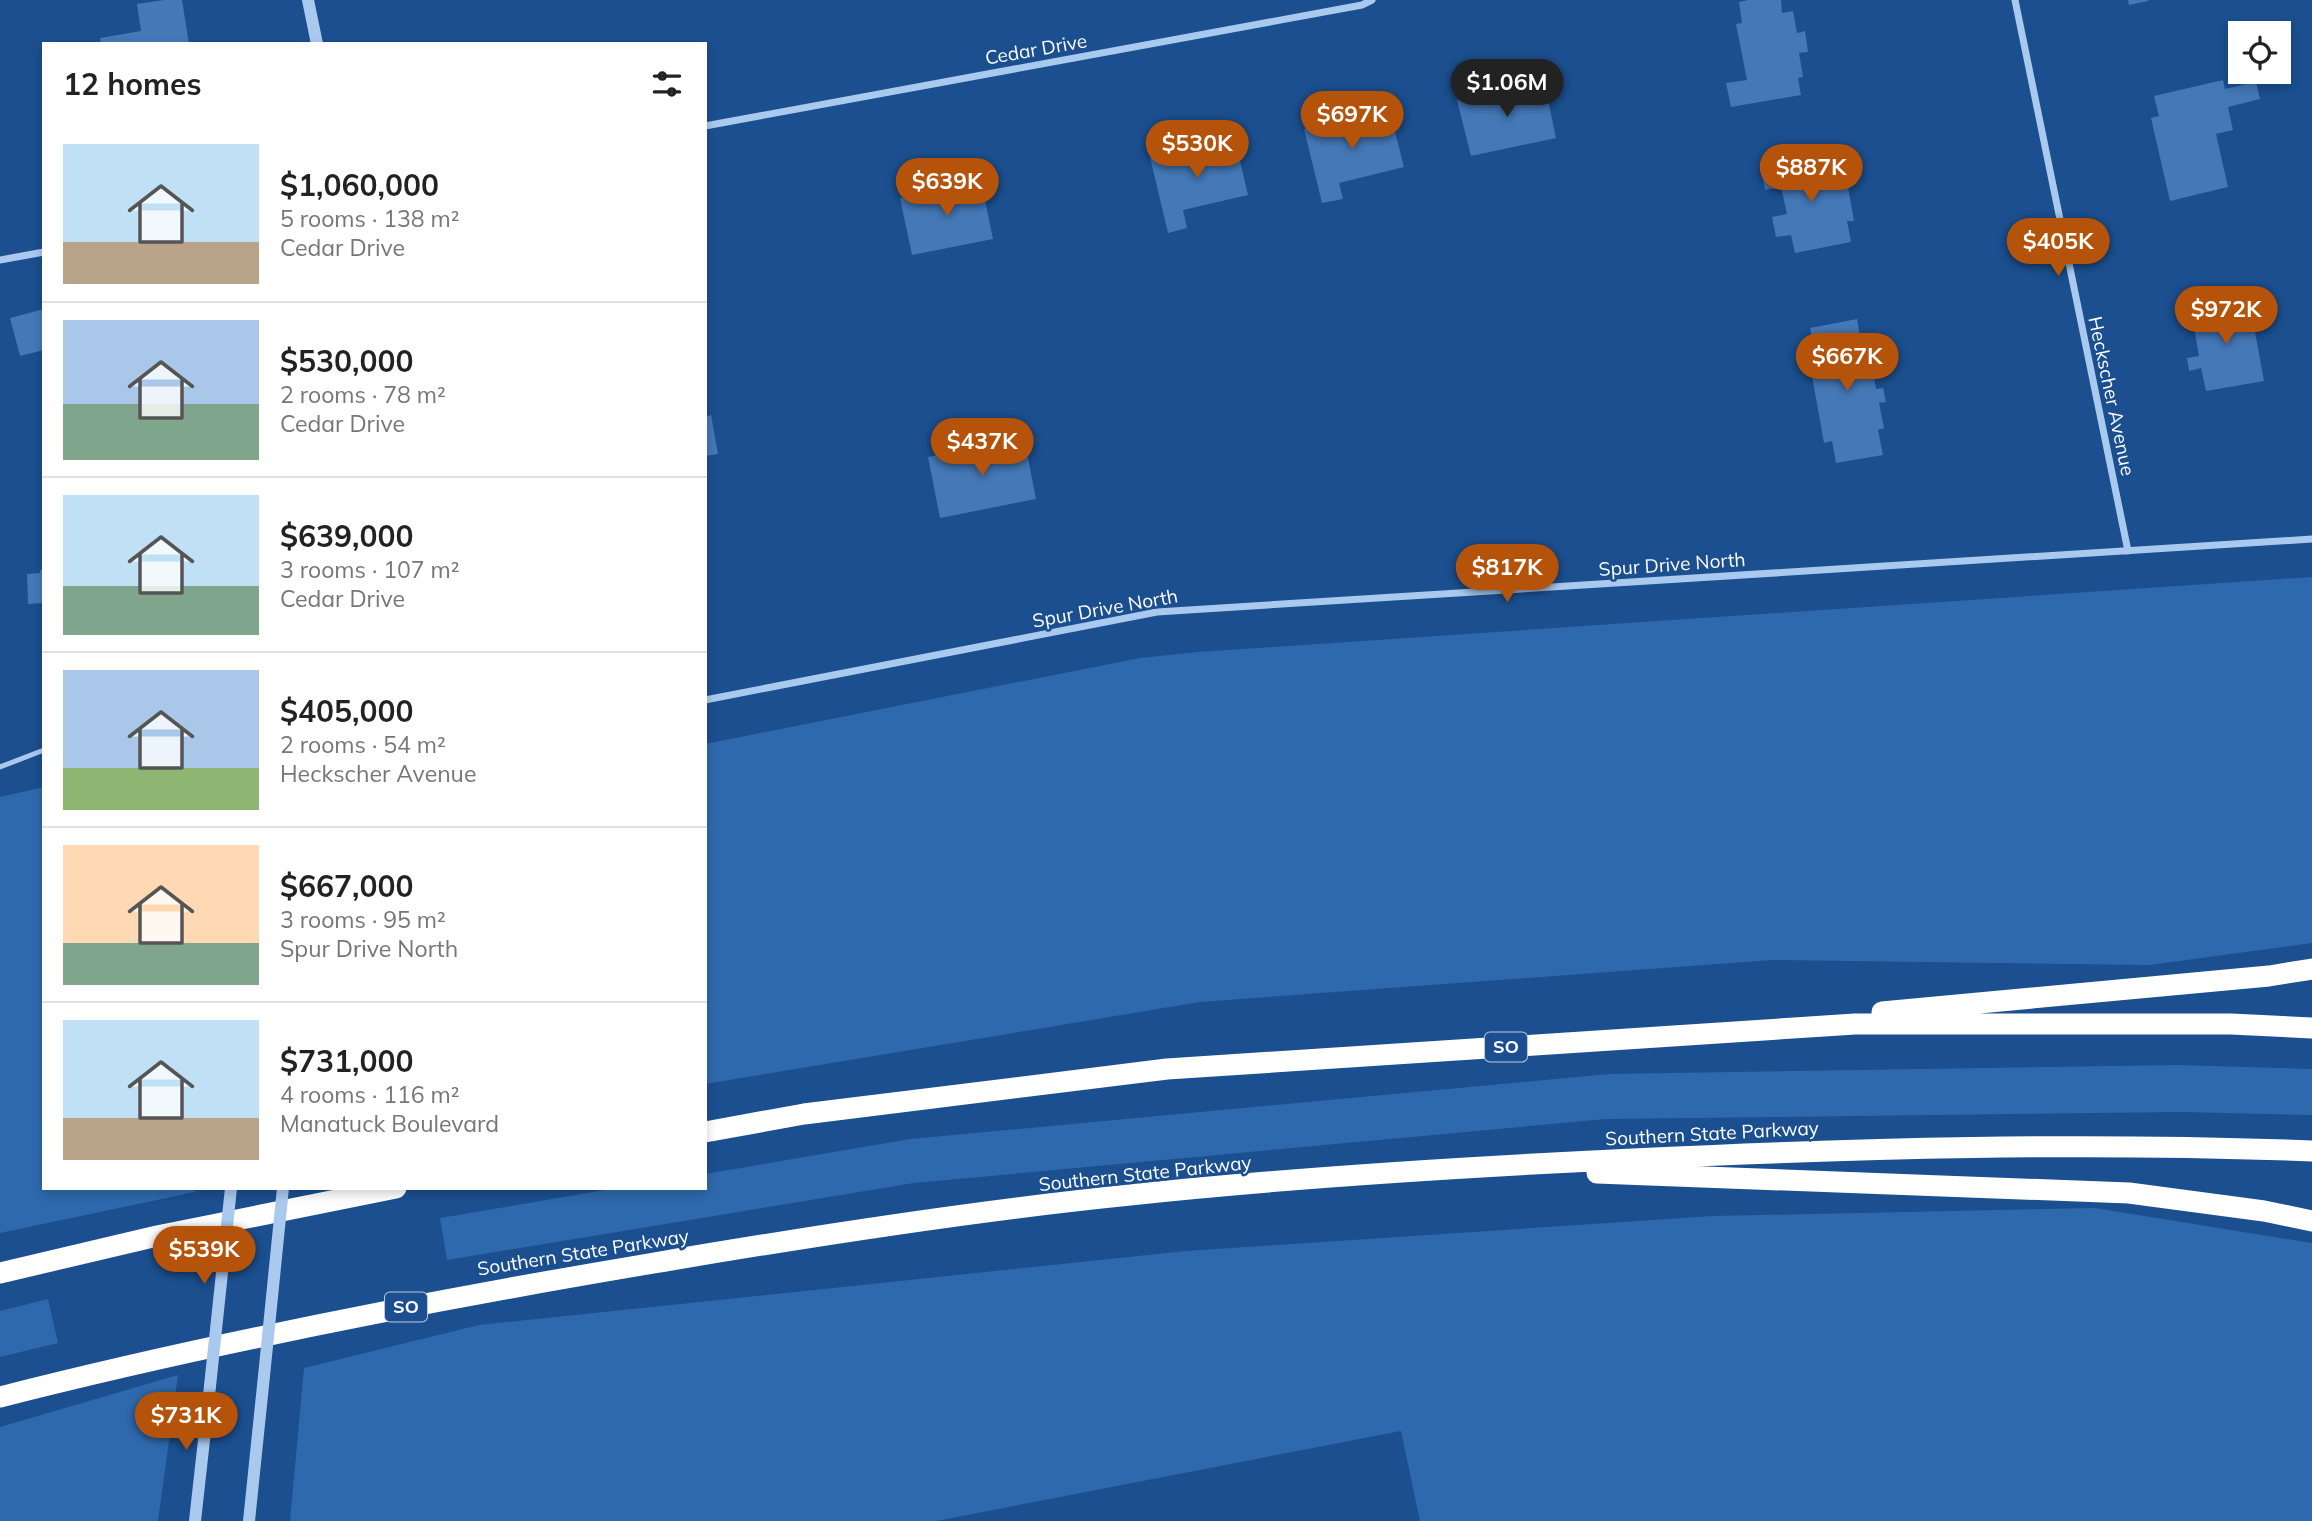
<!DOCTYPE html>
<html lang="en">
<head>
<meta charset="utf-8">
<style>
  :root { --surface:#fff; --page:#f2f2f2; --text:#222; --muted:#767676; --line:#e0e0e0; --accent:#b45309 }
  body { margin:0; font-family:Mulish,sans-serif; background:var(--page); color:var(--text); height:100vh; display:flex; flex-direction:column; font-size:26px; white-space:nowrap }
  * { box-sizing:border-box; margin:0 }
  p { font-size:23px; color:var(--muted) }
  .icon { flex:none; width:38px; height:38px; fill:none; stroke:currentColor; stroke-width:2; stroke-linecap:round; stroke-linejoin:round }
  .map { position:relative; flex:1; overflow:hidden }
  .details { position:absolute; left:42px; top:42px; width:665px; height:1148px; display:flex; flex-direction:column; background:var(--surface); border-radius:0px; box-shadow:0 4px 10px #0003 }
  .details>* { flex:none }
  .tools { position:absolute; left:2228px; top:21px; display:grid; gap:14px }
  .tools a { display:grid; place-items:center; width:63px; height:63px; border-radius:0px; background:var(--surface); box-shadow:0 4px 10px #0003; font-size:35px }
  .price { position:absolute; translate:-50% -60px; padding:0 16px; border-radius:24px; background:var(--accent); color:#fff; font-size:23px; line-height:46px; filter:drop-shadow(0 2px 4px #0008) }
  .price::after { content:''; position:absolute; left:50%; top:42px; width:21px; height:16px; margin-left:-10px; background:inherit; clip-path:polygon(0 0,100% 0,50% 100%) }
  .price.active { background:#222; color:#fff }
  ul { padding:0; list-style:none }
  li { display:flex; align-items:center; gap:21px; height:175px; padding:0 21px }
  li+li { border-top:2px solid var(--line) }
  li span { display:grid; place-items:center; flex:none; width:196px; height:140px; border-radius:0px; color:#555 }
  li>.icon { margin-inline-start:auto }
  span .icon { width:84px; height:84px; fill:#fffc; stroke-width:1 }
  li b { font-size:30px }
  h2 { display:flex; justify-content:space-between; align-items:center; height:84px; padding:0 21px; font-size:30px }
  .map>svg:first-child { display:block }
  .green { fill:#2e69ad }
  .building { fill:#4478b7 }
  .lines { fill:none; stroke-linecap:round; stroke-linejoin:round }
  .service { stroke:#a9c9ee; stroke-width:5 }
  .minor { stroke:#a9c9ee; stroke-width:7 }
  .tertiary { stroke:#a9c9ee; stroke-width:12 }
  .motorway { stroke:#fff; stroke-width:21 }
  .tertiary-bridge { stroke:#a9c9ee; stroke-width:12 }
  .labels { text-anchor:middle; stroke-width:5; stroke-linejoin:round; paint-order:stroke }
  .shield { fill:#1b4f8f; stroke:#bbcadd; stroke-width:2 }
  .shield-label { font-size:18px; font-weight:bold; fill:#fff }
  .street-label { font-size:19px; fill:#fff; stroke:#1b4f8f }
</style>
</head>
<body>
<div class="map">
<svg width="2312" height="1521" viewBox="0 0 2312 1521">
  <rect width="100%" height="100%" fill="#1b4f8f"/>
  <!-- green -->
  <path class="green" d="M2312 577V943L2150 965 1772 960 1200 1002 705 1084V744L1140 658 1198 652Z
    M44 787V1188H196L195 1192 0 1233V797Z
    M2177 1065 2312 1069V1115L2182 1112 1606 1119 914 1183 447 1260 440 1218 617 1188H705V1174L910 1139 1609 1074Z
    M2095 1208 2312 1243V1521H1420L1401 1431 936 1521H290L304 1368 479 1325 1186 1251 1713 1216Z
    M48 1299 58 1343 0 1357V1311Z
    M178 1375 158 1521H0V1427Z"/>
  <!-- building -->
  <path class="building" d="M164 0H182L189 44H101L100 38 141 31 137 4Z
    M1748 0H1781L1782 13 1793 11 1797 33 1805 31 1808 52 1799 53 1803 77 1798 78 1801 95 1731 107 1726 83 1747 80 1736 24 1742 23 1739 2Z
    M2128 0H2148V1L2129 5Z
    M2223 80 2225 89 2256 82 2260 99 2228 107 2233 130 2216 134 2228 187 2170 201 2151 118 2159 116 2154 96Z
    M1544 81 1556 138 1471 156 1457 100Z
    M1389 108 1404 167 1339 183 1343 199 1322 203 1304 129Z
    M1235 140 1248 195 1183 210 1187 228 1168 233 1150 157Z
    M1833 157 1838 183 1847 182 1854 221H1847L1851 242 1795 253 1791 235 1776 237 1772 217 1787 214 1781 187 1765 190 1761 169Z
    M981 181 993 239 912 255 900 198Z
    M2249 299 2264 381 2206 391 2201 368 2189 371 2187 358 2199 356 2191 310Z
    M44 309V350L20 356 10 318Z
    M1857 319 1864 361 1871 360 1876 389 1883 388 1886 402 1879 403 1884 428 1878 430 1883 455 1836 463 1832 441 1824 443 1811 370 1818 369 1810 328Z
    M711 415 718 454 705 456V417Z
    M1024 438 1036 499 940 518 928 457Z
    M40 570H44V603L28 604 27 574 40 573Z"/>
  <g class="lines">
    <!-- service -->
    <path class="service" d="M0 767 44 750"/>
    <!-- minor -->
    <path class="minor" d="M2015 0 2128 551
      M705 126 1362 5 1372 0
      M0 260 44 252
      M705 700 1157 612 2312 539"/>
    <!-- tertiary -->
    <path class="tertiary" d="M308 0 317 44
      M195 1521 210 1386
      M249 1521 264 1376"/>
    <!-- motorway -->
    <path class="motorway" d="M1882 1012 2269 976 2312 969
      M705 1132 804 1114 1167 1069 1855 1024H2231L2312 1028
      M1597 1173 2129 1193 2264 1211 2312 1221
      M0 1273 157 1236 396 1188
      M0 1397C216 1342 434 1300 654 1263 812 1236 971 1211 1130 1195 1297 1177 1465 1167 1633 1159 1859 1148 2086 1142 2312 1151"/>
    <!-- tertiary-bridge -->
    <path class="tertiary-bridge" d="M264 1376 283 1188
      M210 1386 231 1188"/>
  </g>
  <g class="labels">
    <!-- shield labels -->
    <g class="shield">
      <rect x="1485" y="1032.5" width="42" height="29" rx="5"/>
      <rect x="385" y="1292.5" width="42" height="29" rx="5"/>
    </g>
    <g class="shield-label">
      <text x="1506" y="1053">SO</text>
      <text x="406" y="1313">SO</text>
    </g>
    <!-- street labels -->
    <g class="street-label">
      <text transform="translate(1036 49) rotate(-10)" y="7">Cedar Drive</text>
      <text transform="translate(2112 396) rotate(78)" y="7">Heckscher Avenue</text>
      <text transform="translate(1672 564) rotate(-4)" y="7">Spur Drive North</text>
      <text transform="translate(1105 608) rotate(-10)" y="7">Spur Drive North</text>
      <text transform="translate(1712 1133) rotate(-3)" y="7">Southern State Parkway</text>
      <text transform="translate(1145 1173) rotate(-6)" y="7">Southern State Parkway</text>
      <text transform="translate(583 1252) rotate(-9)" y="7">Southern State Parkway</text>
    </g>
  </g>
</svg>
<div class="tools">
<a><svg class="icon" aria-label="locate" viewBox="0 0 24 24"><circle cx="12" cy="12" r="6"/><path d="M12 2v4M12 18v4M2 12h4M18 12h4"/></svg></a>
</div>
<b class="price active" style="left:1507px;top:119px">$1.06M</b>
<b class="price" style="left:1352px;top:151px">$697K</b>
<b class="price" style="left:1197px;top:180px">$530K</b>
<b class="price" style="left:1811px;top:204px">$887K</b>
<b class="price" style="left:947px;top:218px">$639K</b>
<b class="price" style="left:2058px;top:278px">$405K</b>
<b class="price" style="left:2226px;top:346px">$972K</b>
<b class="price" style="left:1847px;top:393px">$667K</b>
<b class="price" style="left:982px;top:478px">$437K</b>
<b class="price" style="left:1507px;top:604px">$817K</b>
<b class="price" style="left:204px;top:1286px">$539K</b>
<b class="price" style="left:186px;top:1452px">$731K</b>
<section class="details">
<h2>12 homes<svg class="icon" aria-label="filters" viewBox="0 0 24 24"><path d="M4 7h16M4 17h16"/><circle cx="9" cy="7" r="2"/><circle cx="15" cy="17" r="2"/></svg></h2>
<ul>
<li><span style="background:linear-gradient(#bfe0f5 70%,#b9a48a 0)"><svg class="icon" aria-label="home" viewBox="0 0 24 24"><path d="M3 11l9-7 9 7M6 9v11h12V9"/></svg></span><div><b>$1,060,000</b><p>5 rooms · 138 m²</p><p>Cedar Drive</p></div></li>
<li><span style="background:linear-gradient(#a9c7e8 60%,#7fa58c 0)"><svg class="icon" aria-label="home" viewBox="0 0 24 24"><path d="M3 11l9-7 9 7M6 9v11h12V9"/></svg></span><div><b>$530,000</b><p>2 rooms · 78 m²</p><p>Cedar Drive</p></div></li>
<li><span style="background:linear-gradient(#bfe0f5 65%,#7fa58c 0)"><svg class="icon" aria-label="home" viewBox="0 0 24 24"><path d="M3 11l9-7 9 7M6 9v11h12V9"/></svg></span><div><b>$639,000</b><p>3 rooms · 107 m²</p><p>Cedar Drive</p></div></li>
<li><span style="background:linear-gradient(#a9c7e8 70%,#8fb573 0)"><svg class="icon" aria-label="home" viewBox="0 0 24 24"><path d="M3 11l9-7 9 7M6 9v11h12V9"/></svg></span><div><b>$405,000</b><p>2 rooms · 54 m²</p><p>Heckscher Avenue</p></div></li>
<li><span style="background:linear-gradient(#ffd9b3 70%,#7fa58c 0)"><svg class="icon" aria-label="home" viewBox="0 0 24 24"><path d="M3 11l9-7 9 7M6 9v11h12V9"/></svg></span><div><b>$667,000</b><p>3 rooms · 95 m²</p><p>Spur Drive North</p></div></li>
<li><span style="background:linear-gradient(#bfe0f5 70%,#b9a48a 0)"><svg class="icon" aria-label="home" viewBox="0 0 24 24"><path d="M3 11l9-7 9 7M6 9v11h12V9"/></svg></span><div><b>$731,000</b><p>4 rooms · 116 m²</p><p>Manatuck Boulevard</p></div></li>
</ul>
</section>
</div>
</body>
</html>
